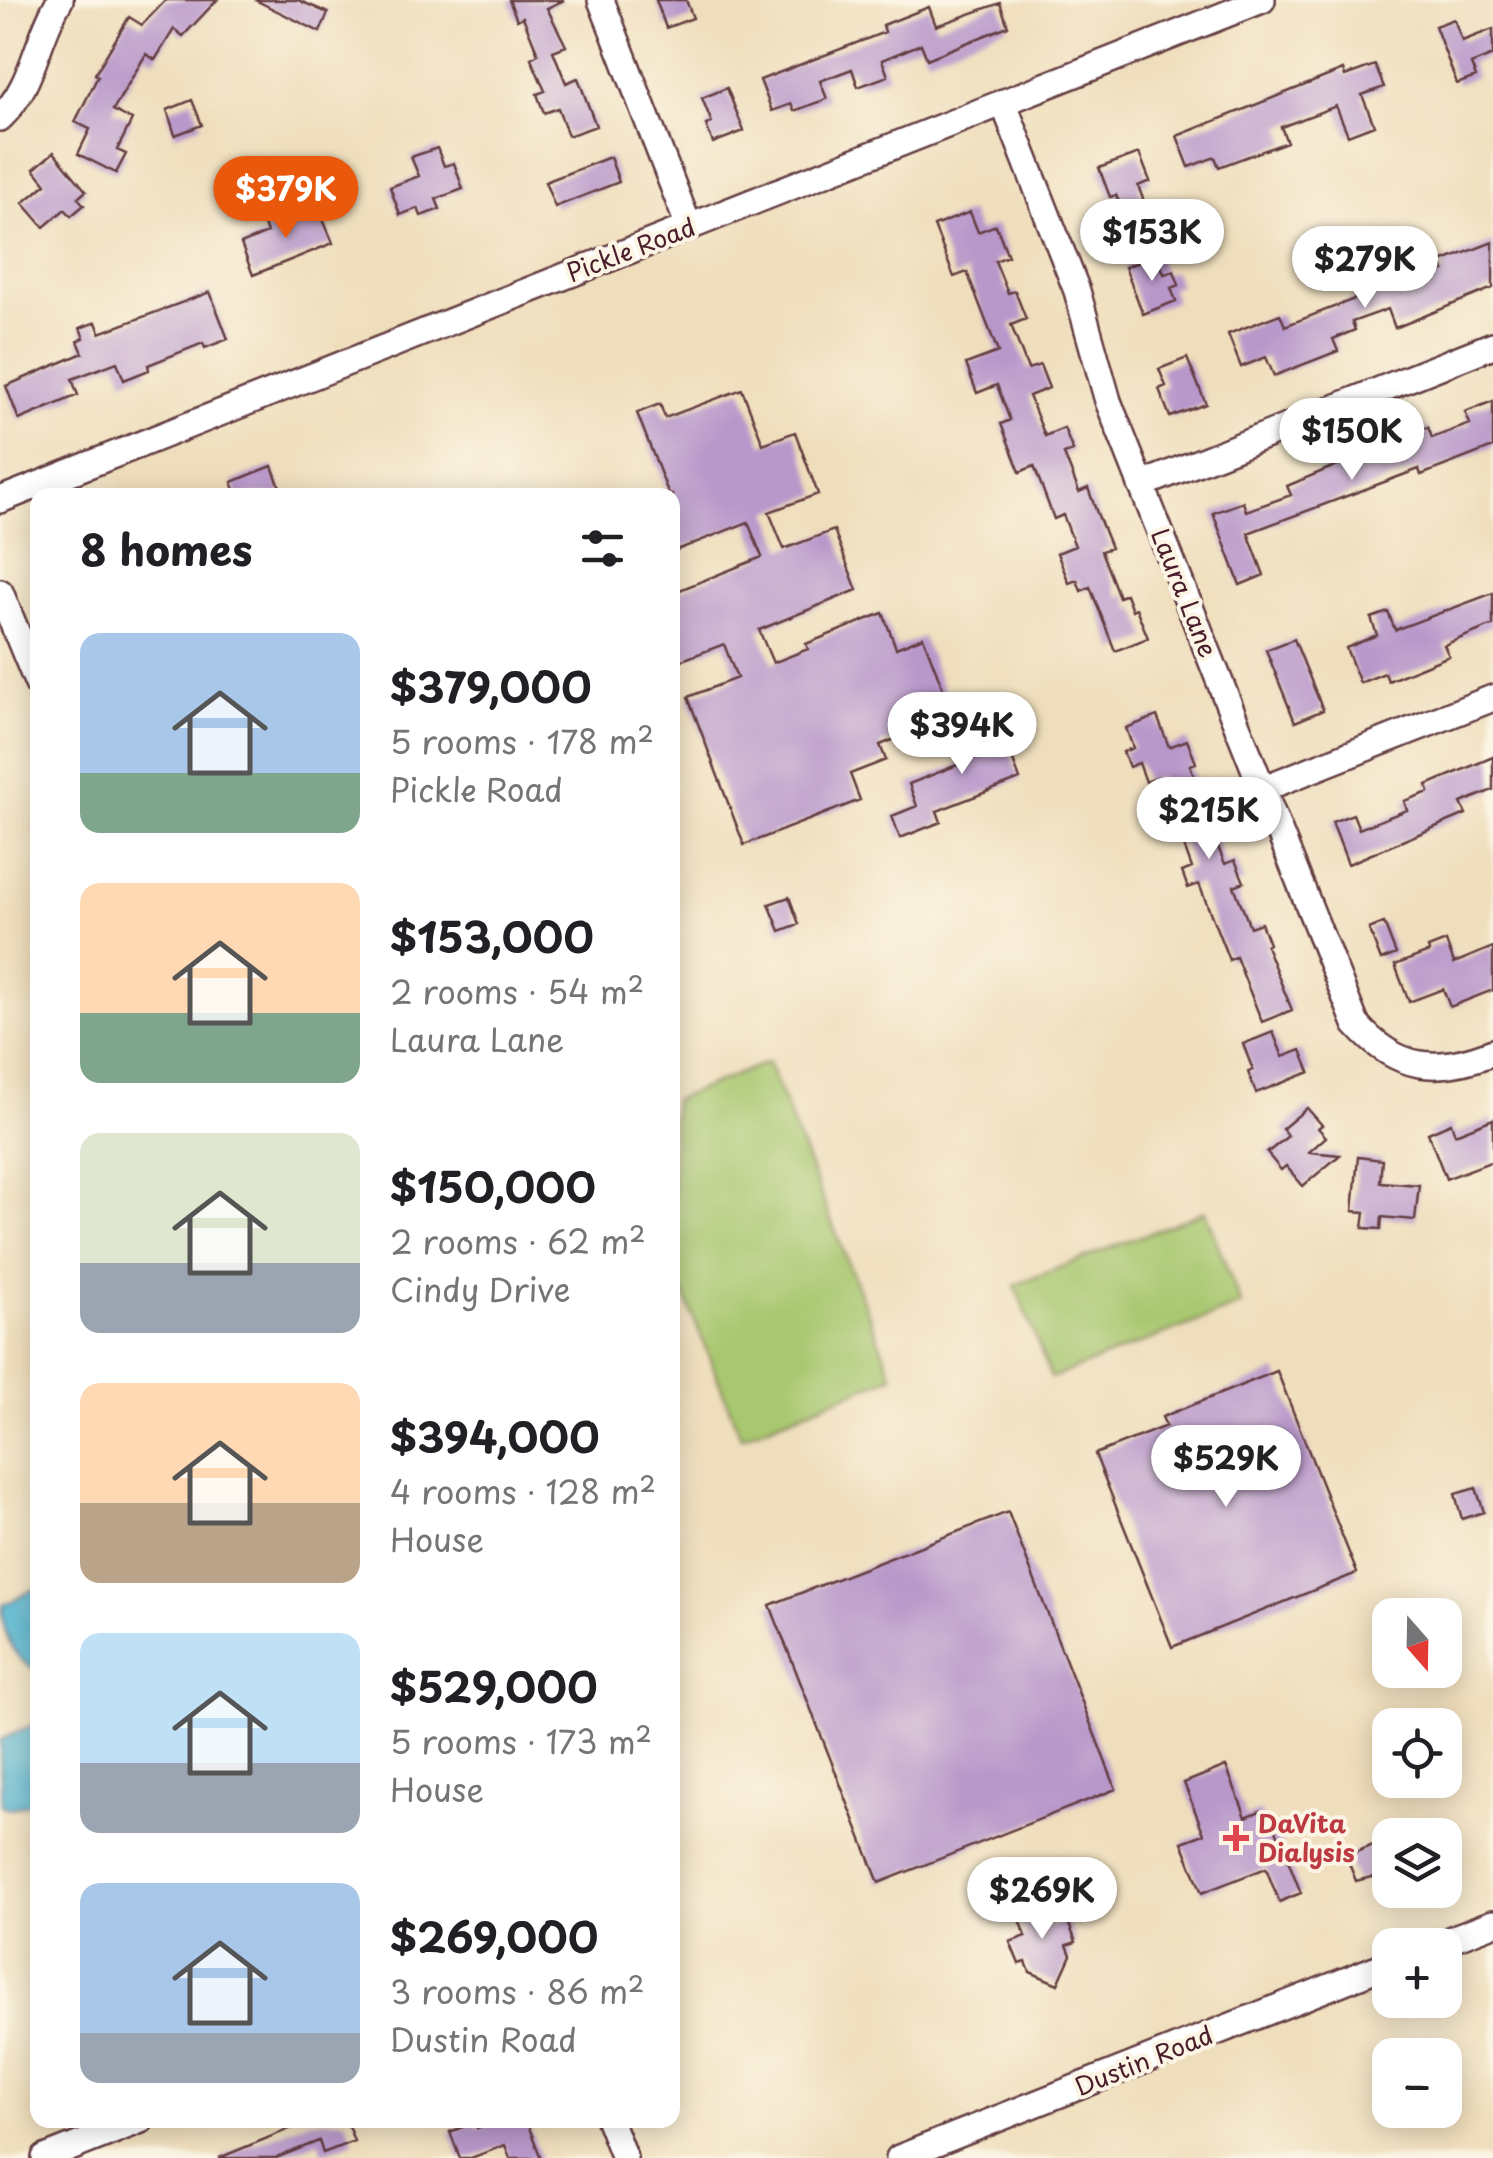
<!DOCTYPE html>
<html lang="en">
<head>
<meta charset="utf-8">
<style>
  :root { --surface:#fff; --page:#f2f2f2; --text:#202124; --muted:#757577; --accent:#ea580c }
  body { margin:0; font-family:"Playpen Sans",sans-serif; background:var(--page); color:var(--text); height:100vh; display:flex; flex-direction:column; font-size:38px; white-space:nowrap }
  * { box-sizing:border-box; margin:0 }
  p { font-size:32px; color:var(--muted) }
  .icon { flex:none; width:55px; height:55px; fill:none; stroke:currentColor; stroke-width:2; stroke-linecap:round; stroke-linejoin:round }
  .map { position:relative; flex:1; overflow:hidden }
  .drawer { position:absolute; left:30px; top:488px; width:650px; height:1640px; display:flex; flex-direction:column; background:var(--surface); border-radius:20px; box-shadow:0 5px 25px #0003 }
  .drawer>* { flex:none }
  .needle { width:65px; rotate:160deg }
  .fabs { position:absolute; left:1372px; top:1598px; display:grid; gap:20px }
  .fabs a { display:grid; place-items:center; width:90px; height:90px; border-radius:20px; background:var(--surface); box-shadow:0 5px 25px #0003; font-size:50px }
  .price { position:absolute; translate:-50% -85px; padding:0 22px; border-radius:35px; background:#fff; color:#222; font-size:32px; line-height:65px; filter:drop-shadow(0 2px 5px #0008) }
  .price::after { content:''; position:absolute; left:50%; top:60px; width:30px; height:22px; margin-left:-15px; background:inherit; clip-path:polygon(0 0,100% 0,50% 100%) }
  .price.active { background:var(--accent); color:#fff }
  ul { padding:0; list-style:none }
  li { display:flex; align-items:center; gap:30px; height:250px; padding:0 50px }
  li span { display:grid; place-items:center; flex:none; width:280px; height:200px; border-radius:20px; color:#555 }
  li>.icon { margin-inline-start:auto }
  span .icon { width:120px; height:120px; fill:#fffc; stroke-width:1 }
  li b { font-size:42px }
  h2 { display:flex; justify-content:space-between; align-items:center; height:120px; padding:0 50px; font-size:42px }
  .map>svg:first-child { display:block }
  .green { fill:#a8c76f; stroke:#79734d; stroke-width:2.5 }
  .water { fill:#50b2cf; stroke:#4d687d; stroke-width:2.5 }
  .building { fill:#b897ca }
  .lines { fill:none; stroke-linecap:round; stroke-linejoin:round }
  .minor-casing { stroke:#633c41; stroke-width:30 }
  .minor { stroke:#fff; stroke-width:25 }
  .health-dot { fill:#e0444e; stroke:#fcf5e5; stroke-width:4 }
  .labels { text-anchor:middle; stroke-width:8; stroke-linejoin:round; paint-order:stroke }
  .street-label { font-size:25px; fill:#4a1f2b; stroke:#fcf5e5 }
  .health-label { font-size:25px; font-weight:bold; fill:#be3a42; stroke:#fcf5e5; text-anchor:start }
</style>
</head>
<body>
<div class="map">
<svg width="1493" height="2158" viewBox="0 0 1493 2158">
  <rect width="100%" height="100%" fill="#fcf5e5"/>
  <filter id="ink" filterUnits="userSpaceOnUse"><feTurbulence type="fractalNoise" baseFrequency=".01" numOctaves="2"/><feDisplacementMap in="SourceGraphic" scale="20" xChannelSelector="R" yChannelSelector="G"/><feConvolveMatrix kernelMatrix="1 2 1 2 8 2 1 2 1" color-interpolation-filters="sRGB"/></filter>
  <filter id="wash" filterUnits="userSpaceOnUse"><feTurbulence type="fractalNoise" baseFrequency=".0048" numOctaves="4" result="noise"/><feDisplacementMap in="SourceGraphic" scale="40" xChannelSelector="R" yChannelSelector="G"/><feGaussianBlur stdDeviation="2.25" result="paint"/><feColorMatrix in="noise" values="0 0 0 0 0 0 0 0 0 0 0 0 0 0 0 0 0 1.4 0 .05"/><feComposite in="paint" operator="in"/></filter>
  <g filter="url(#wash)">
    <rect width="100%" height="100%" fill="#efdebc"/>
    <!-- green -->
    <path class="green" d="M768 1062 893 1376 741 1437 673 1266V1100Z
      M1205 1211 1241 1305 1051 1378 1015 1285Z"/>
    <!-- water -->
    <path class="water" d="M37 1588 38 1670H37C13 1661 0 1629 3 1605Z
      M37 1723V1801L9 1809 2 1806 0 1740Z"/>
    <g id="blocks">
      <!-- building -->
      <path class="building" d="M166 0H217L183 36 174 29 155 60 146 54 113 110 132 120 117 150 126 154 116 173 78 154 90 129 75 122 98 76 95 74 129 17 142 25Z
        M255 0H298L328 13 320 32Z
        M509 0H564L547 8 566 46 553 51 566 83 578 78 596 126 568 136 558 108 544 113 537 94 545 91 531 58 538 54 523 17 517 20Z
        M656 0H686L693 18 666 28Z
        M1000 3 1008 26 927 59 921 44 882 60 888 76 858 87 852 69 820 81 827 99 794 111 791 104 772 111 760 80 885 32 883 25 929 7 936 26Z
        M1454 19 1462 41 1493 29V55L1471 64 1476 77 1457 84 1435 26Z
        M1375 65 1384 87 1362 95 1374 125 1348 135 1336 106 1281 127 1287 142 1219 167 1215 157 1189 167 1177 136 1343 70 1345 76Z
        M727 88 744 131 713 143 706 125 712 123 702 98Z
        M192 100 202 125 175 135 167 110Z
        M437 148 444 166 454 163 463 189 436 199 440 209 421 216 418 208 400 215 390 187 419 176 411 157Z
        M54 152 86 191 78 198 84 205 71 216 65 209 44 227 23 203 46 184 34 169Z
        M1139 153 1150 181 1138 186 1152 222 1130 230 1116 195 1110 197 1099 168Z
        M610 157 619 182 555 207 545 182Z
        M289 211 294 222 320 212 333 243 253 275 241 244 267 233 263 222Z
        M970 212 978 232 996 225 1008 256 995 261 1008 293 1015 291 1026 319 1011 325 1028 369 1040 365 1049 388 1029 396 1045 436 1064 428 1073 451 1064 454 1079 492 1088 488 1097 513 1111 548 1101 551 1119 597 1126 594 1132 610 1136 608 1148 638 1115 651 1090 587 1081 591 1077 580 1069 583 1057 553 1075 546 1063 515 1054 519 1034 466 1020 472 1001 424 1010 420 997 385 977 393 966 364 998 352 967 272 954 277 934 226Z
        M1493 242V288L1395 328 1388 309 1352 322 1355 330 1333 339 1338 351 1274 376 1266 357 1241 367 1228 334 1280 314 1285 326 1357 298 1351 283 1403 263 1411 283 1444 271 1441 262Z
        M1157 255 1164 274 1174 271 1179 285 1171 288 1176 301 1143 314 1125 267Z
        M210 292 228 339 205 348 203 343 148 365 149 370 124 380 117 362 72 379 78 395 19 420 6 386 83 353 78 341 84 338 80 328 96 322 100 333Z
        M1187 358 1206 404 1170 417 1159 389 1166 386 1159 369Z
        M742 389 763 444 795 432 818 494 769 512 784 549 834 530 857 590 759 630 773 663 808 649 806 644 883 613 896 648 923 637 945 694 896 713 905 735 880 745 886 760 850 774 860 800 744 845 688 697 737 678 724 644 672 664V593L762 557 748 522 672 552V495H669L637 413 660 404 665 418Z
        M1493 401V447L1421 475 1419 469 1248 533 1264 575 1240 585 1213 513 1243 502 1246 511 1291 495 1287 486 1428 427 1432 438 1470 424 1465 412Z
        M272 466 283 495H237L232 482Z
        M1493 593V625L1444 645 1449 656 1388 681 1385 673 1360 683 1346 648 1377 635 1371 618 1388 612 1395 630Z
        M1294 639 1323 710 1295 722 1266 650Z
        M1000 709 1008 728 1002 731 1020 779 937 811 941 822 900 838 892 816 917 806 909 784 980 756 966 722Z
        M1157 716 1169 747 1187 740 1196 763 1190 765 1205 805 1213 802 1220 821 1209 825 1225 864 1235 860 1244 882 1234 886 1250 927 1261 923 1269 944 1266 946 1292 1010 1262 1022 1236 957 1229 960 1199 884 1188 888 1182 872 1192 868 1159 777 1146 782 1139 763 1129 767 1123 752 1133 748 1126 728Z
        M1493 757V790L1461 803 1466 814 1348 864 1332 822 1353 814 1359 829 1407 810 1404 801 1429 792 1427 785Z
        M789 897 799 924 780 931 769 904Z
        M1384 923 1396 954 1381 960 1369 929Z
        M1446 941 1454 963 1493 947V990L1450 1007 1443 989 1409 1002 1395 965 1429 952 1428 948Z
        M1273 1032 1283 1057 1301 1050 1310 1072 1256 1093 1248 1072 1253 1070 1243 1044Z
        M1307 1108 1322 1125 1318 1128 1326 1137 1309 1152 1340 1155 1303 1186 1286 1166 1281 1170 1267 1153 1288 1136 1282 1129Z
        M1493 1119V1161L1446 1179 1428 1133 1451 1123 1455 1134Z
        M1358 1157 1382 1160 1380 1182 1419 1185 1415 1220 1382 1217 1381 1229 1363 1228 1365 1212 1353 1211Z
        M1277 1371 1357 1573 1172 1647 1095 1454 1166 1426 1162 1417Z
        M1476 1488 1484 1512 1462 1519 1455 1494Z
        M1008 1512 1116 1789 879 1883 770 1605Z
        M1226 1766 1246 1817 1260 1811 1266 1825 1273 1822 1301 1893 1279 1902 1266 1868 1202 1893 1182 1842 1204 1834 1184 1783Z
        M1376 1844 1387 1873 1356 1881 1346 1856Z
        M1036 1895 1048 1927 1067 1919 1076 1942 1067 1945 1071 1955 1058 1984 1030 1972 1026 1962 1019 1964 1010 1942 1026 1936 1014 1903Z
        M311 2120H346L354 2141 323 2153 319 2141 276 2158H219Z
        M498 2120H526L541 2158H510L505 2145 471 2158H460L450 2132 475 2122 477 2128Z"/>
    </g>
  </g>
  <g filter="url(#ink)">
    <use href="#blocks" fill-opacity="0" stroke="#633c41" stroke-width="2.5"/>
    <g class="lines">
      <defs>
        <path id="minor" d="M601 0 689 227
          M1003 102 1077 291 1108 401 1356 1024C1397 1071 1438 1074 1493 1052
          M0 118C34 86 36 38 60 0
          M1141 485 1493 345
          M0 500 1262 0
          M0 592 38 684
          M1262 789 1493 698
          M1436 1945 1493 1923
          M609 2120 624 2158
          M45 2158 141 2120
          M899 2158 1390 1963"/>
      </defs>
      <!-- minor casing -->
      <use href="#minor" class="minor-casing"/>
      <!-- minor -->
      <use href="#minor" class="minor"/>
    </g>
  </g>
  <!-- markers -->
  <path class="health-dot" d="M1231 1823h10v10h10v10h-10v10h-10v-10h-10v-10h10z"/>
  <g class="labels">
    <!-- street labels -->
    <g class="street-label">
      <text transform="translate(631 250) rotate(-21)" y="9">Pickle Road</text>
      <text transform="translate(1184 593) rotate(68)" y="9">Laura Lane</text>
      <text transform="translate(1144 2061) rotate(-22)" y="9">Dustin Road</text>
    </g>
    <!-- health labels -->
    <g class="health-label">
      <text x="1258" y="1833">DaVita<tspan x="1258" dy="29">Dialysis</tspan></text>
    </g>
  </g>
</svg>
<div class="fabs">
<a><svg class="needle" viewBox="-14 -14 28 28"><path d="M0-13l5 13h-10z" fill="#e53935"/><path d="M0 13l5-13h-10z" fill="#757577"/></svg></a>
<a><svg class="icon" aria-label="locate" viewBox="0 0 24 24"><circle cx="12" cy="12" r="6"/><path d="M12 2v4M12 18v4M2 12h4M18 12h4"/></svg></a>
<a><svg class="icon" aria-label="layers" viewBox="0 0 24 24"><path d="M12 4l9 5-9 5-9-5zM3 14l9 5 9-5"/></svg></a>
<a>+</a>
<a>−</a>
</div>
<b class="price active" style="left:286px;top:241px">$379K</b>
<b class="price" style="left:1152px;top:284px">$153K</b>
<b class="price" style="left:1365px;top:311px">$279K</b>
<b class="price" style="left:1352px;top:483px">$150K</b>
<b class="price" style="left:962px;top:777px">$394K</b>
<b class="price" style="left:1209px;top:862px">$215K</b>
<b class="price" style="left:1226px;top:1510px">$529K</b>
<b class="price" style="left:1042px;top:1942px">$269K</b>
<section class="drawer">
<h2>8 homes<svg class="icon" aria-label="filters" viewBox="0 0 24 24"><path d="M4 7h16M4 17h16"/><circle cx="9" cy="7" r="2"/><circle cx="15" cy="17" r="2"/></svg></h2>
<ul>
<li><span style="background:linear-gradient(#a9c7e8 70%,#7fa58c 0)"><svg class="icon" aria-label="home" viewBox="0 0 24 24"><path d="M3 11l9-7 9 7M6 9v11h12V9"/></svg></span><div><b>$379,000</b><p>5 rooms · 178 m²</p><p>Pickle Road</p></div></li>
<li><span style="background:linear-gradient(#ffd9b3 65%,#7fa58c 0)"><svg class="icon" aria-label="home" viewBox="0 0 24 24"><path d="M3 11l9-7 9 7M6 9v11h12V9"/></svg></span><div><b>$153,000</b><p>2 rooms · 54 m²</p><p>Laura Lane</p></div></li>
<li><span style="background:linear-gradient(#dfe7d0 65%,#9aa5b1 0)"><svg class="icon" aria-label="home" viewBox="0 0 24 24"><path d="M3 11l9-7 9 7M6 9v11h12V9"/></svg></span><div><b>$150,000</b><p>2 rooms · 62 m²</p><p>Cindy Drive</p></div></li>
<li><span style="background:linear-gradient(#ffd9b3 60%,#b9a48a 0)"><svg class="icon" aria-label="home" viewBox="0 0 24 24"><path d="M3 11l9-7 9 7M6 9v11h12V9"/></svg></span><div><b>$394,000</b><p>4 rooms · 128 m²</p><p>House</p></div></li>
<li><span style="background:linear-gradient(#bfe0f5 65%,#9aa5b1 0)"><svg class="icon" aria-label="home" viewBox="0 0 24 24"><path d="M3 11l9-7 9 7M6 9v11h12V9"/></svg></span><div><b>$529,000</b><p>5 rooms · 173 m²</p><p>House</p></div></li>
<li><span style="background:linear-gradient(#a9c7e8 75%,#9aa5b1 0)"><svg class="icon" aria-label="home" viewBox="0 0 24 24"><path d="M3 11l9-7 9 7M6 9v11h12V9"/></svg></span><div><b>$269,000</b><p>3 rooms · 86 m²</p><p>Dustin Road</p></div></li>
</ul>
</section>
</div>
</body>
</html>
